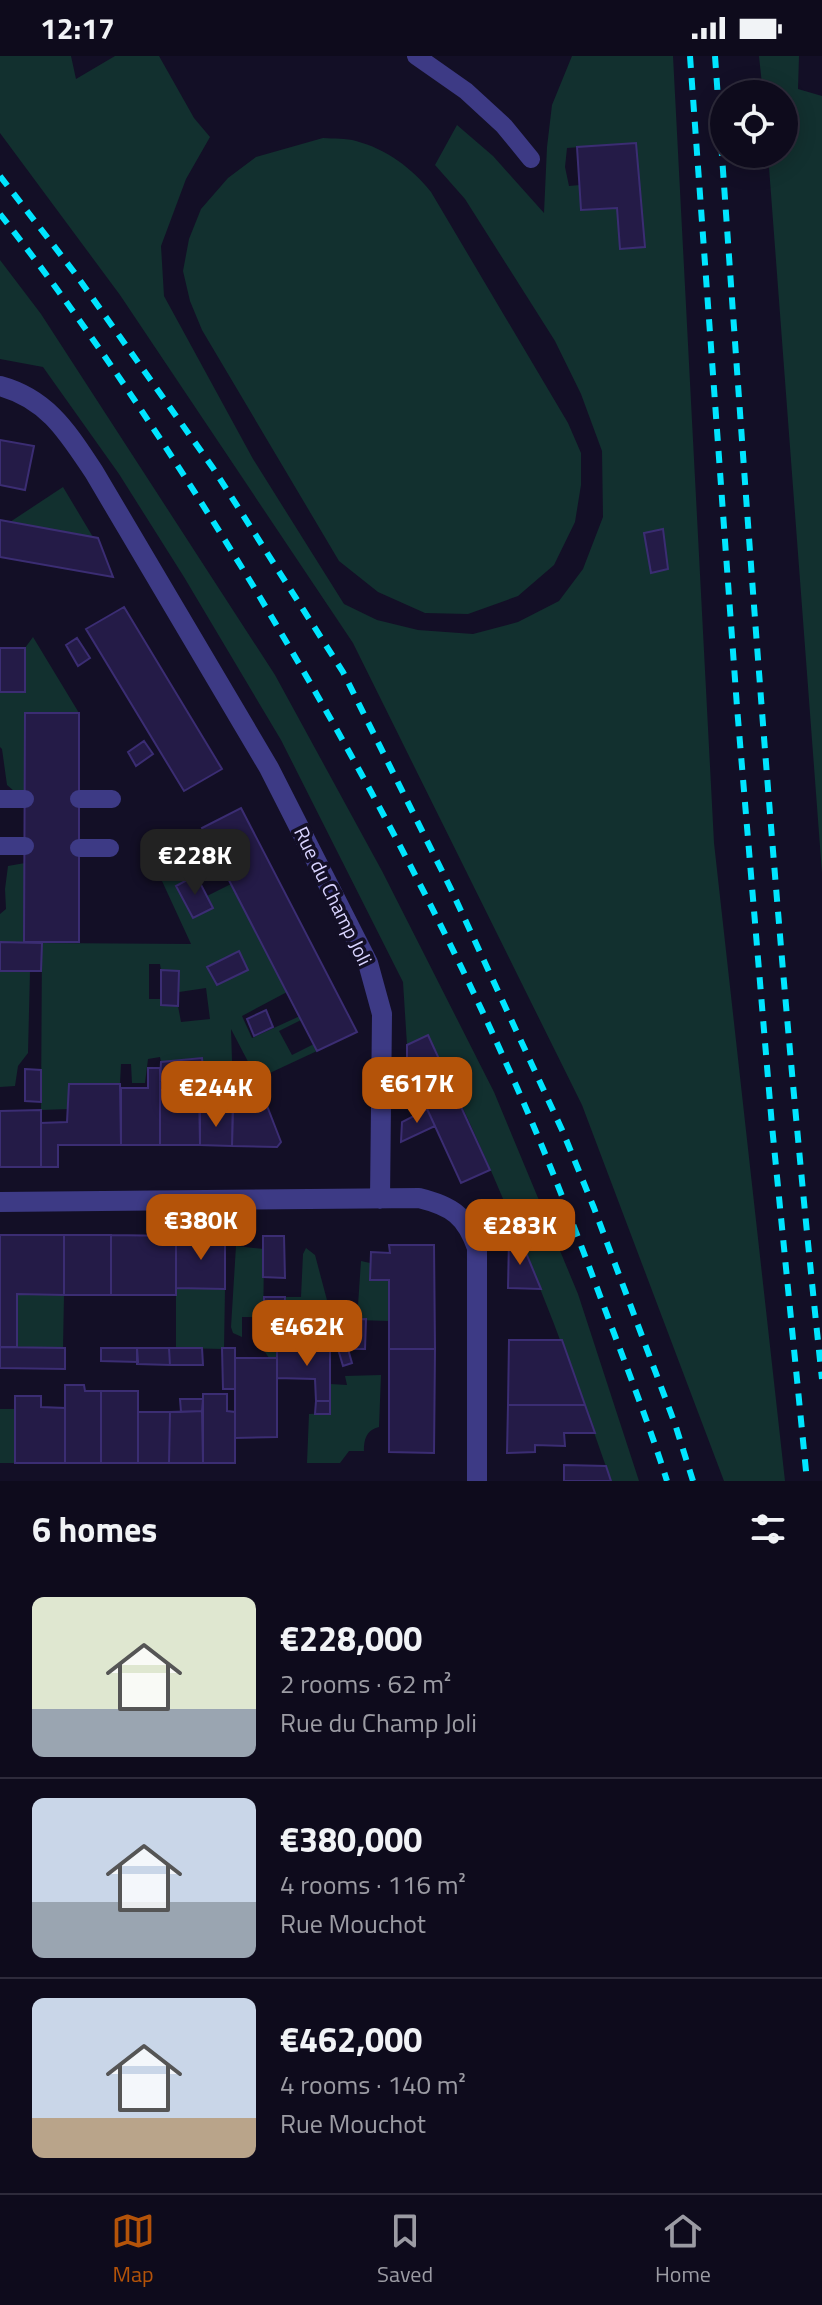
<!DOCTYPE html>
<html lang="en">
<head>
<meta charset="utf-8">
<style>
  :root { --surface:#0e0b1c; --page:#171425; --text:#f1f3f6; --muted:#9b9ba3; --line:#2e2b3b; --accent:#b45309 }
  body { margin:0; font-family:"Titillium Web",sans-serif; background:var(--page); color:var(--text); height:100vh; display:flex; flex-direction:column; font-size:30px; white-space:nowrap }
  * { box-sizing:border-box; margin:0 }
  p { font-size:26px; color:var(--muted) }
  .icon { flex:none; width:44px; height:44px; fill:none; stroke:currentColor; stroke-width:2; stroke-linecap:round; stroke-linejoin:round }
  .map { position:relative; height:1425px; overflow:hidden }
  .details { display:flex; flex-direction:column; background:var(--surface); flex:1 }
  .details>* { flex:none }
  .controls { position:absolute; left:710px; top:24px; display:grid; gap:16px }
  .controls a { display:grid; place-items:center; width:88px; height:88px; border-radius:50%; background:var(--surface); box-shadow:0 4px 20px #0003,0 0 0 2px var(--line); font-size:40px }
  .price { position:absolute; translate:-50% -68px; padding:0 18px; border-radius:16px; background:var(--accent); color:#fff; font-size:26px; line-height:52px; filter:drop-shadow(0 2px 4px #0008) }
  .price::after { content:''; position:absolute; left:50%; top:48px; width:24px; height:18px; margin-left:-12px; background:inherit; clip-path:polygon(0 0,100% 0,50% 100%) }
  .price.on { background:#222; color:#fff }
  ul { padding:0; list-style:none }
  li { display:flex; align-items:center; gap:24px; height:200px; padding:0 32px }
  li+li { border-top:2px solid var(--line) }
  li span { display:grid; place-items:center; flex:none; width:224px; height:160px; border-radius:12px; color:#555 }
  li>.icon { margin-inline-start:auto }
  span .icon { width:96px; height:96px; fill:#fffc; stroke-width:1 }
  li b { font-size:34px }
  h2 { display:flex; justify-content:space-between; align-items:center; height:96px; padding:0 32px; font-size:34px }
  .status { display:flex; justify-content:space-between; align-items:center; height:56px; padding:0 40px; background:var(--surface); direction:ltr }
  .status svg { height:22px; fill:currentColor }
  .tabs { display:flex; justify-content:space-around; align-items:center; height:112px; border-top:2px solid var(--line); background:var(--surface); font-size:22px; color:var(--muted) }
  .tabs a { display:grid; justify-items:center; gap:4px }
  .tabs .on { color:var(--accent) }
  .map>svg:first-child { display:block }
  .green { fill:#12302f; fill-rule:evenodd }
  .building { fill:#241b47; stroke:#3b2d73; stroke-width:2 }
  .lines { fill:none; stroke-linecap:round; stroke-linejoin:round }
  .lane { stroke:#3d3a85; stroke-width:18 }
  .street { stroke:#3d3a85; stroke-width:20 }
  .rail { stroke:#00e5ff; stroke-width:6; stroke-dasharray:12 10; stroke-linecap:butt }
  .labels { text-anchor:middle; stroke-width:7; stroke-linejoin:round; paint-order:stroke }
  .street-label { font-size:20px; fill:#d9d4ff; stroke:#130f26 }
</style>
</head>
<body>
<div class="status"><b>12:17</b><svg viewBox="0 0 49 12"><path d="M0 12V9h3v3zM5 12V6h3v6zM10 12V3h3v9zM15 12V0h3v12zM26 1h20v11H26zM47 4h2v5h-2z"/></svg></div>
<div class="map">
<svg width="822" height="1425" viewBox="0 0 822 1425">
  <rect width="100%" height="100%" fill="#130f26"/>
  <!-- green -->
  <path class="green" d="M0 0H71L76 23 115 0H159L194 62 210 81 186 123 161 190 164 240 253 403 344 548 377 564 418 574 473 578 518 566 559 545 583 513 603 461 602 395 581 338 555 285 465 143 435 109 457 69 493 100 544 157 547 91 552 49 572 0H673L714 787 785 1425H724L582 1049 353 587 120 239 0 77ZM636 87 617 152 582 154 580 129 569 130 565 111 567 92Z
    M759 0H799L798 33 822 40V817L768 98H784V38H763Z
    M323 82C334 83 346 82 356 85 386 93 412 112 431 136L568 367 581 397V429L575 466 554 509 518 540 468 558 425 557 378 536 339 505 202 274 190 245 183 215 189 183 201 153 228 122 256 101Z
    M0 204 41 258 275 619 382 815 494 1036 578 1238 639 1425H611C559 1273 499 1123 428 979L407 989 403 926 281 684 184 521 119 418 43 311 0 303Z
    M63 431 93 481 10 466Z
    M33 581 79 657H25V735H14L7 729 2 693 0 691V636L25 635V592Z
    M181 783 196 819 176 830 193 862 213 852 207 840 231 828 287 936 242 960 252 982 300 960 301 964 279 975 292 999 314 988 317 995 257 1023 231 973 233 1036 199 1034 204 1021 202 1002 161 1006 160 1001 148 1003 145 1027H132L131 1008H121L120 1028H69L68 1053 41 1054 42 887 191 888 150 799ZM238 896 247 914 216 928 208 911ZM149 908H160L161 914 179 915V936L206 932 210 963 181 966 178 950 161 949V943H149Z
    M25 807 24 886H0V858L6 853 5 833 8 810Z
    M0 915H30L28 997 18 1010 15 1030 0 1031Z
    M236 1190 264 1193 263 1283 277 1284V1302H269L253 1278 252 1261H242V1281L233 1277 231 1271Z
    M306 1192 315 1199 332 1263 284 1262 285 1241H301L303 1198Z
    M361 1205 370 1207V1224H389V1265L357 1264Z
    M176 1232 225 1233 224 1293 176 1292Z
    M17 1238 64 1239 63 1292 17 1291Z
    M381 1319 379 1371C366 1374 364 1384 364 1395H349L340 1407H307L309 1358 330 1357V1328L347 1329 345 1320Z
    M0 1353H15V1407H0Z"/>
  <!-- building -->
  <path class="building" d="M636 87 645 191 620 193 617 152 581 154 577 91Z
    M0 384 34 390 25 434 0 429Z
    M0 464 98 482 113 521 0 501Z
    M663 473 668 513 651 517 644 477Z
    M124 551 222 713 184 735 86 573Z
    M77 582 90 602 78 610 66 589Z
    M0 592H25V636H0Z
    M25 657H79V886H24Z
    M144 685 153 698 136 710 128 696Z
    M241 752 357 976 317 995 202 772Z
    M196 819 213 852 193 862 176 830Z
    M0 886 42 887 41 915H0Z
    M239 895 248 914 217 929 207 911Z
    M161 914 179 915 178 950 161 949Z
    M266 954 273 971 254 980 247 963Z
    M428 979 490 1114 461 1127 407 1009V989Z
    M202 1002 204 1021 160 1025 161 1006Z
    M148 1012H160V1089H121V1032H148Z
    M25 1013 41 1014V1046L25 1045Z
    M69 1028H120L121 1089H58V1111H41V1067L67 1066Z
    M160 1034H199L200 1089H160Z
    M199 1034 221 1035V1056H200Z
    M233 1036 262 1037 281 1086 277 1091 232 1090Z
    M427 1053 435 1070 401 1086 402 1066Z
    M41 1054V1111H0V1055Z
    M200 1056H233L232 1090 200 1089Z
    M0 1179H64V1239L17 1238V1291H0Z
    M64 1179H111V1239H64Z
    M111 1179 176 1180V1239H111Z
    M176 1180H225V1233L176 1232Z
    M263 1180H284L285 1222 263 1221Z
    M519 1180 541 1233 508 1232 509 1182Z
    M389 1189H434L435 1293H389V1224H370L371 1196 390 1197Z
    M264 1241H285L284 1262 332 1263 330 1293 277 1292V1284L263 1283Z
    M366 1263 365 1293H330L331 1264Z
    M509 1284H562L585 1349H508Z
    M0 1291 65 1292V1313L0 1312Z
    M101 1292H137L138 1306 101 1305Z
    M137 1292H169L170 1309 137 1308Z
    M169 1292H202L203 1309H170Z
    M222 1292H235V1333H223Z
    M277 1292 330 1293V1345H316L315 1323 277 1322Z
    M338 1293H348L352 1307 343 1310Z
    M389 1293H435L434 1397 389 1396Z
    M235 1302H277V1381L235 1382Z
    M65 1329H84L85 1335H101V1407H65Z
    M101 1335H138V1407H101Z
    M203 1338H227V1355L235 1356V1407H203Z
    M15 1340H41V1351L65 1352V1407H15Z
    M180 1343H203L202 1355 181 1356Z
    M316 1345H330V1358H315Z
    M508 1349H585L595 1377H564L565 1390 535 1389V1396L507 1397Z
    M202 1355 203 1407H169L170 1356Z
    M138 1356H170L169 1407H138Z
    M564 1409 606 1410 611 1425H564Z"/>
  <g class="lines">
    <!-- lane -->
    <path class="lane" d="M416 0 466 35 504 70 531 103
      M0 743H25
      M79 743H112
      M0 790H25
      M79 792H110"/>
    <!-- street -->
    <path class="street" d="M0 330C48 343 68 377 94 416L269 712 368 907 382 958 380 1143
      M0 1146 419 1142C452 1150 466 1160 477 1192V1425"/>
    <!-- rail -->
    <path class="rail" d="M690 0 737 651 772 1070 807 1425
      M715 0C746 441 775 883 822 1323
      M0 120 74 216 213 412 343 616 450 831 563 1076 594 1152 675 1368 693 1425
      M0 158C92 275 174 401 252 528 345 683 432 842 506 1007 542 1086 573 1167 603 1248 625 1307 648 1365 667 1425"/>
  </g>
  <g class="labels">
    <!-- street labels -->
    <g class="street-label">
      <text transform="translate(333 840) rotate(64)" y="7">Rue du Champ Joli</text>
    </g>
  </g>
</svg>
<div class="controls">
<a><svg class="icon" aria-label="locate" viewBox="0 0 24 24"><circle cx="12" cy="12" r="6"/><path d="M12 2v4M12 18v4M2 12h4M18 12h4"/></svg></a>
</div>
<b class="price on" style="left:195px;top:841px">€228K</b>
<b class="price" style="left:417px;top:1069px">€617K</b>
<b class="price" style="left:216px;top:1073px">€244K</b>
<b class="price" style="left:201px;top:1206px">€380K</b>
<b class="price" style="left:520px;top:1211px">€283K</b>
<b class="price" style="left:307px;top:1312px">€462K</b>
</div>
<section class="details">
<h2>6 homes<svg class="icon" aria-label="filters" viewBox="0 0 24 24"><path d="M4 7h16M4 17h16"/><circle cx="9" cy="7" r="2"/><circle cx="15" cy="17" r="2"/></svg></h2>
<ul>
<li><span style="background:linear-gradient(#dfe7d0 70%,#9aa5b1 0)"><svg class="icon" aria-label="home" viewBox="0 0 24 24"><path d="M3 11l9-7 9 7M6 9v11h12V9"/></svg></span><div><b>€228,000</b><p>2 rooms · 62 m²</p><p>Rue du Champ Joli</p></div></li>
<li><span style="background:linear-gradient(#c9d6e8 65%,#9aa5b1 0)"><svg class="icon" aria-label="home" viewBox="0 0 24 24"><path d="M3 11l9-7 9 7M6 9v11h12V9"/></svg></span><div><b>€380,000</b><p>4 rooms · 116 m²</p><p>Rue Mouchot</p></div></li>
<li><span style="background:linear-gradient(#c9d6e8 75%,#b9a48a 0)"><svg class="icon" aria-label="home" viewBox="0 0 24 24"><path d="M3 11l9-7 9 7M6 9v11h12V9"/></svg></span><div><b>€462,000</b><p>4 rooms · 140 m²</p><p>Rue Mouchot</p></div></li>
</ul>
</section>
<nav class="tabs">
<a class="on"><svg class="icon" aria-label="map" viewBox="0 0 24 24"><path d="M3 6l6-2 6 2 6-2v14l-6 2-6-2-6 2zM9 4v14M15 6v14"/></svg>Map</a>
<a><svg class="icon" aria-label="saved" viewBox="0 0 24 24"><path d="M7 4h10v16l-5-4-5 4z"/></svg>Saved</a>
<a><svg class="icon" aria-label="home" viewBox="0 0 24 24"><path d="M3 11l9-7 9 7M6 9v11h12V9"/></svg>Home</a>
</nav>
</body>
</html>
